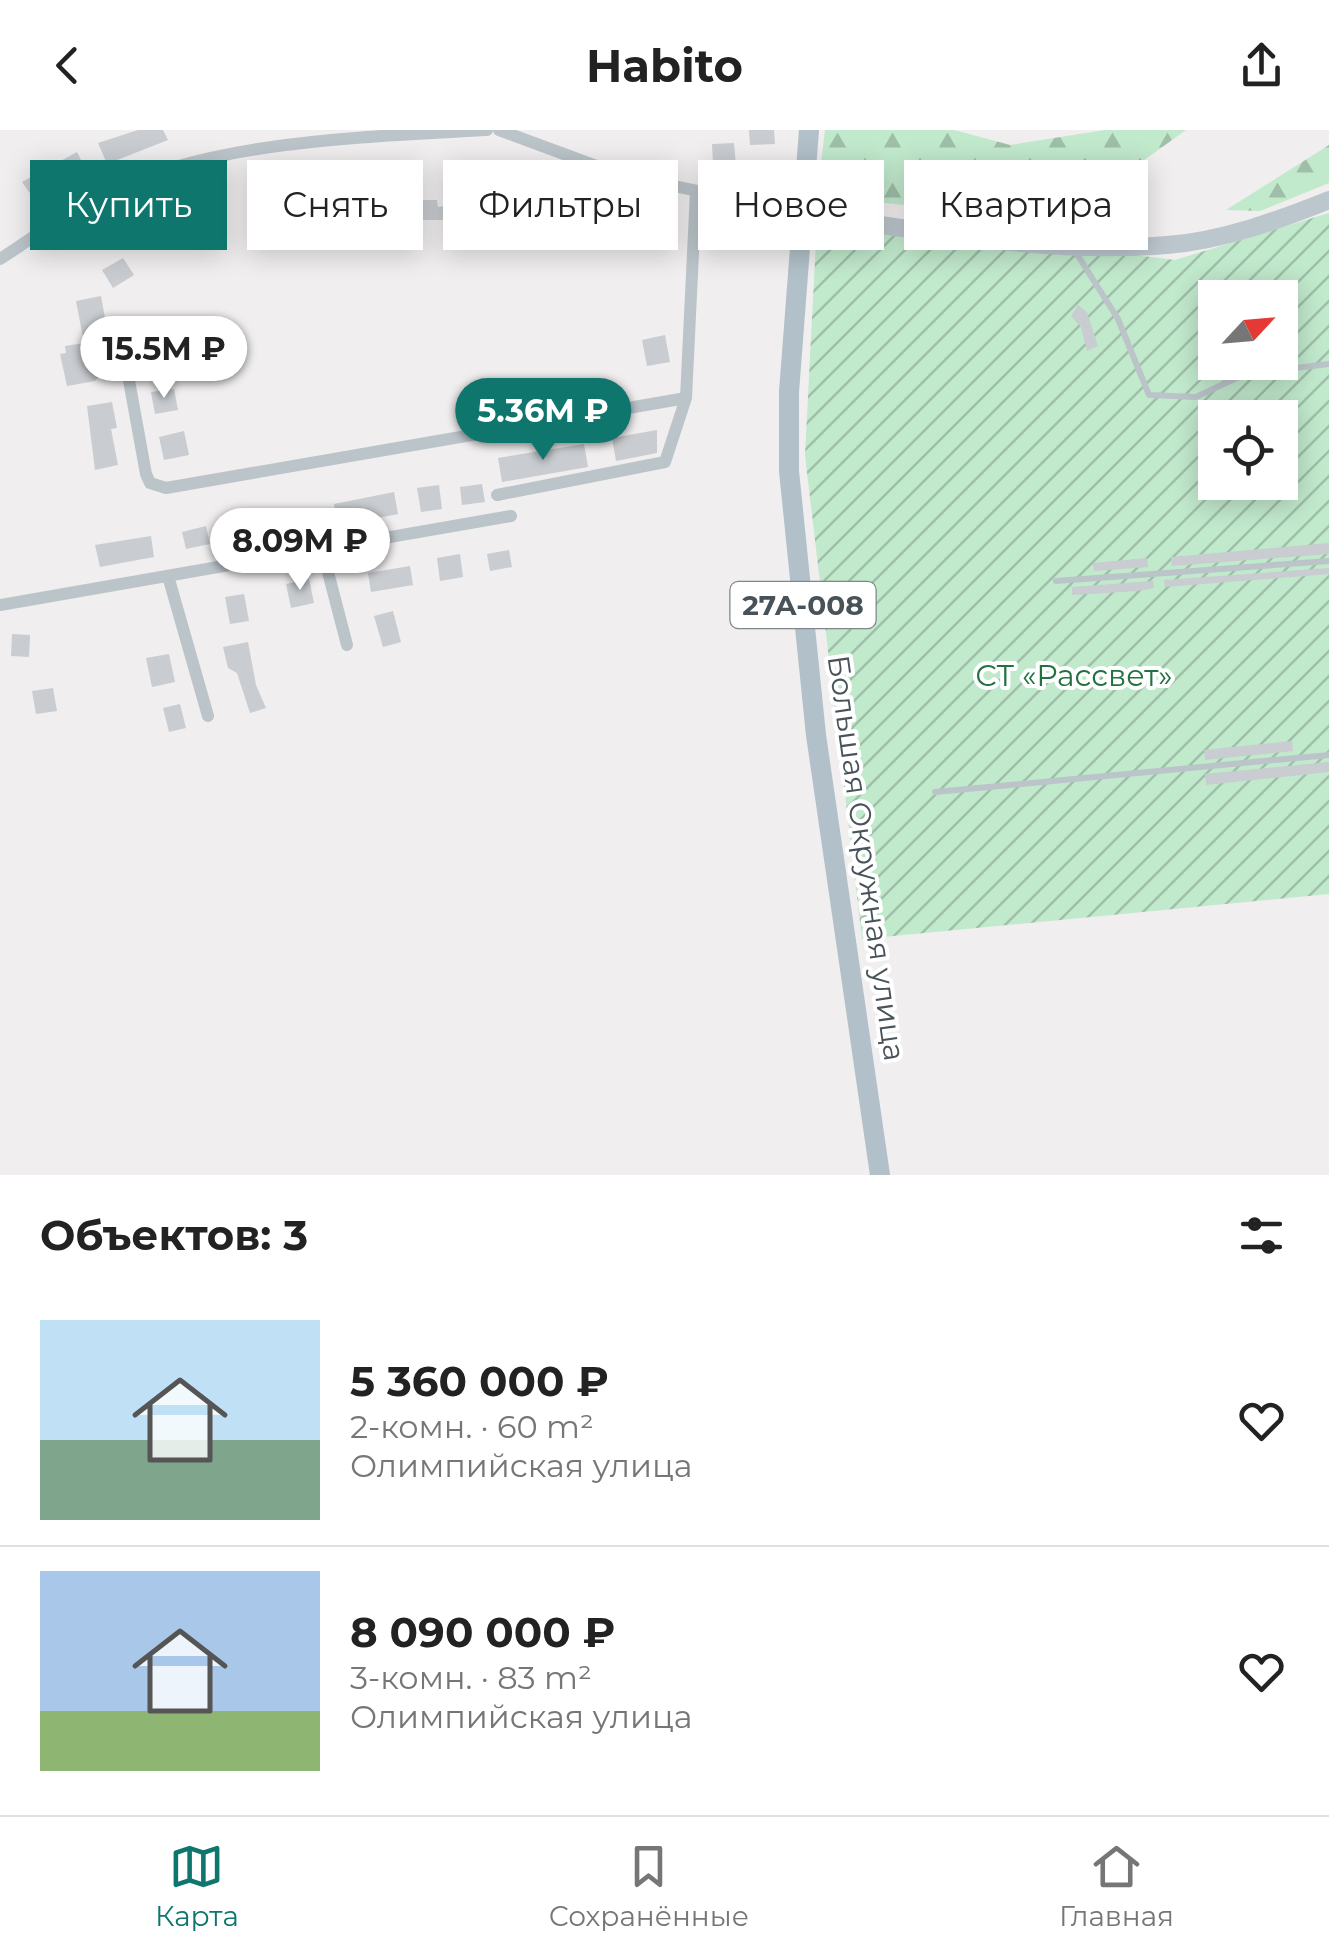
<!DOCTYPE html>
<html lang="ru">
<head>
<meta charset="utf-8">
<style>
  :root { --surface:#fff; --page:#f2f2f2; --text:#222; --muted:#767676; --line:#e0e0e0; --accent:#0f766e }
  body { margin:0; font-family:Montserrat,sans-serif; background:var(--page); color:var(--text); height:100vh; display:flex; flex-direction:column; font-size:38px; white-space:nowrap }
  * { box-sizing:border-box; margin:0 }
  p { font-size:32px; color:var(--muted) }
  .icon { flex:none; width:55px; height:55px; fill:none; stroke:currentColor; stroke-width:2; stroke-linecap:round; stroke-linejoin:round }
  .map { position:relative; height:1045px; overflow:hidden }
  .details { display:flex; flex-direction:column; background:var(--surface); flex:1 }
  .details>* { flex:none }
  .banner { position:absolute; left:30px; top:30px; width:1270px; height:90px; display:flex; gap:20px }
  .needle { width:65px; rotate:64deg }
  .fabs { position:absolute; left:1198px; top:150px; display:grid; gap:20px }
  .fabs a { display:grid; place-items:center; width:100px; height:100px; border-radius:0px; background:var(--surface); box-shadow:0 5px 25px #0003; font-size:50px }
  .price { position:absolute; translate:-50% -85px; padding:0 22px; border-radius:35px; background:#fff; color:#222; font-size:32px; line-height:65px; filter:drop-shadow(0 2px 5px #0008) }
  .price::after { content:''; position:absolute; left:50%; top:60px; width:30px; height:22px; margin-left:-15px; background:inherit; clip-path:polygon(0 0,100% 0,50% 100%) }
  .price.active { background:var(--accent); color:#fff }
  ul { padding:0; list-style:none }
  li { display:flex; align-items:center; gap:30px; height:250px; padding:0 40px }
  li+li { border-top:2px solid var(--line) }
  li span { display:grid; place-items:center; flex:none; width:280px; height:200px; border-radius:0px; color:#555 }
  li>.icon { margin-inline-start:auto }
  span .icon { width:120px; height:120px; fill:#fffc; stroke-width:1 }
  li b { font-size:42px }
  h2 { display:flex; justify-content:space-between; align-items:center; height:120px; padding:0 40px; font-size:42px }
  .pill { padding:0 35px; border-radius:0px; background:var(--surface); box-shadow:0 5px 25px #0003; font-size:35px; line-height:90px }
  .pill.active { background:var(--accent); color:#fff }
  header { display:flex; justify-content:space-between; align-items:center; height:130px; padding:0 40px; background:var(--surface); font-size:45px; font-weight:700 }
  .tabs { display:flex; justify-content:space-around; align-items:center; height:140px; border-top:2px solid var(--line); background:var(--surface); font-size:28px; color:var(--muted) }
  .tabs a { display:grid; justify-items:center; gap:5px }
  .tabs .active { color:var(--accent) }
  .map>svg:first-child { display:block }
  .forest { fill:url(#forest-firs) }
  .garden { fill:url(#garden-furrows); fill-rule:evenodd }
  .building { fill:#c9ccd0 }
  .lines { fill:none; stroke-linecap:round; stroke-linejoin:round }
  .lane { stroke:#bbc4c9; stroke-width:6 }
  .street { stroke:#bbc4c9; stroke-width:12 }
  .secondary { stroke:#bcc6cd; stroke-width:18 }
  .primary { stroke:#b1c0c9; stroke-width:20 }
  .labels { text-anchor:middle; stroke-width:8; stroke-linejoin:round; paint-order:stroke }
  .shield { fill:#fff; stroke:#7f878b; stroke-width:2.5 }
  .shield-label { font-size:28px; font-weight:bold; fill:#485359 }
  .park-label { font-size:30px; fill:#227140; stroke:#fff }
  .street-label { font-size:30px; fill:#485359; stroke:#fff }
</style>
</head>
<body>
<header><svg class="icon" aria-label="back" viewBox="0 0 24 24"><path d="M15 5l-7 7 7 7"/></svg>Habito<svg class="icon" aria-label="share" viewBox="0 0 24 24"><path d="M12 15V3M7 8l5-5 5 5M5 13v7h14v-7"/></svg></header>
<div class="map">
<svg width="1329" height="1045" viewBox="0 0 1329 1045">
  <defs>
    <pattern id="forest-firs" width="22" height="20" patternUnits="userSpaceOnUse" patternTransform="scale(2.5)"><rect width="22" height="20" fill="#c1e9cc"/><path d="M5 1l3.5 6h-7zM16 11l3.5 6h-7z" fill="#9fbfa9"/></pattern>
    <pattern id="garden-furrows" width="10" height="10" patternUnits="userSpaceOnUse" patternTransform="scale(2.5)"><rect width="10" height="10" fill="#c1e9cc"/><path d="M-1 1l2-2M0 10L10 0M9 11l2-2" fill="none" stroke="#9fbfa9"/></pattern>
  </defs>
  <rect width="100%" height="100%" fill="#f0eeee"/>
  <!-- forest -->
  <path class="forest" d="M825 0H954L1010 15 1105 0H1186L1059 91 817 66Z
    M1329 15V53L1260 81 1226 80Z"/>
  <!-- garden -->
  <path class="garden" d="M1329 83V764L862 809 805 325 816 111 843 89 1175 130ZM1215 168H1280V232H1215ZM1215 288H1280V352H1215Z"/>
  <!-- building -->
  <path class="building" d="M138 0H163L168 10 107 34 98 13Z
    M749 0H774L775 14 750 15Z
    M734 13 736 35 713 36 712 14Z
    M77 22 86 40 34 69 22 52Z
    M395 57 399 81 359 87 360 96 340 97 339 79 373 77 370 61Z
    M534 60 553 65 549 81 530 76Z
    M419 70H437L438 77 475 71 478 92 456 95 455 90H419Z
    M319 85 323 109 299 114 294 89Z
    M123 128 134 145 113 158 102 140Z
    M101 166 113 232 95 251 67 256 60 224 66 223 65 216 84 213 76 171Z
    M1078 175 1087 182 1098 216 1087 221 1081 197 1071 186Z
    M665 205 670 232 647 236 642 210Z
    M174 259 178 280 155 284 151 262Z
    M112 272 117 298 111 299 118 335 95 340 87 276Z
    M657 300V323L616 331 612 308Z
    M184 301 189 325 164 330 159 307Z
    M584 314 588 337 502 352 498 328Z
    M482 354 485 372 462 375 460 357Z
    M439 355 442 379 421 382 417 358Z
    M394 362 398 384 337 396 334 374Z
    M300 384 303 402 283 406 280 387Z
    M206 396 210 414 186 419 182 402Z
    M151 406 154 427 100 437 95 415Z
    M1329 413V424L1172 436 1171 427Z
    M509 420 512 437 490 441 487 424Z
    M460 424 463 447 440 451 437 428Z
    M1147 428 1148 437 1094 441 1093 433Z
    M410 436 413 455 371 462 368 443Z
    M1329 438V444L1165 457 1164 450Z
    M309 449 314 473 291 478 286 454Z
    M1153 451 1154 458 1138 461 1072 465V457Z
    M244 464 249 491 230 494 225 467Z
    M393 481 401 512 383 517 374 486Z
    M12 504 30 505 29 527 11 526Z
    M248 512 256 555 266 578 250 583 237 543 228 538 223 517Z
    M169 524 175 552 152 557 146 528Z
    M53 558 57 581 36 584 32 561Z
    M180 574 186 598 169 602 163 578Z
    M1292 611 1293 621 1205 630 1204 620Z
    M1329 632V642L1206 655 1205 644Z"/>
  <g class="lines">
    <!-- lane -->
    <path class="lane" d="M1075 121 1118 189 1149 265 1196 267 1245 244 1329 234
      M1056 451 1329 431
      M935 662 1329 625"/>
    <!-- street -->
    <path class="street" d="M499 0 618 44 801 83
      M0 129C32 109 63 84 97 67 207 10 365 7 487 0
      M120 201 146 344 150 353 166 358 686 268
      M497 365 665 332 686 268 696 61
      M322 419 347 515
      M168 446 208 586
      M0 475 511 386"/>
    <!-- secondary -->
    <path class="secondary" d="M801 83C922 100 1044 125 1167 115 1222 111 1279 90 1329 70"/>
    <!-- primary -->
    <path class="primary" d="M809 0 789 262V341L816 605 880 1045"/>
  </g>
  <g class="labels">
    <!-- shield labels -->
    <rect class="shield" x="730.5" y="452" width="145" height="46" rx="8"/>
    <g class="shield-label">
      <text x="803" y="485">27А-008</text>
    </g>
    <!-- park labels -->
    <g class="park-label">
      <text x="1074" y="556">СТ «Рассвет»</text>
    </g>
    <!-- street labels -->
    <g class="street-label">
      <text transform="translate(866 728) rotate(82)" y="10">Большая Окружная улица</text>
    </g>
  </g>
</svg>
<div class="fabs">
<a><svg class="needle" viewBox="-14 -14 28 28"><path d="M0-13l5 13h-10z" fill="#e53935"/><path d="M0 13l5-13h-10z" fill="#767676"/></svg></a>
<a><svg class="icon" aria-label="locate" viewBox="0 0 24 24"><circle cx="12" cy="12" r="6"/><path d="M12 2v4M12 18v4M2 12h4M18 12h4"/></svg></a>
</div>
<b class="price" style="left:164px;top:271px">15.5M ₽</b>
<b class="price active" style="left:543px;top:333px">5.36M ₽</b>
<b class="price" style="left:300px;top:463px">8.09M ₽</b>
<div class="banner">
<a class="pill active">Купить</a>
<a class="pill">Снять</a>
<a class="pill">Фильтры</a>
<a class="pill">Новое</a>
<a class="pill">Квартира</a>
</div>
</div>
<section class="details">
<h2>Объектов: 3<svg class="icon" aria-label="filters" viewBox="0 0 24 24"><path d="M4 7h16M4 17h16"/><circle cx="9" cy="7" r="2"/><circle cx="15" cy="17" r="2"/></svg></h2>
<ul>
<li><span style="background:linear-gradient(#bfe0f5 60%,#7fa58c 0)"><svg class="icon" aria-label="home" viewBox="0 0 24 24"><path d="M3 11l9-7 9 7M6 9v11h12V9"/></svg></span><div><b>5 360 000 ₽</b><p>2-комн. · 60 m²</p><p>Олимпийская улица</p></div><svg class="icon" aria-label="heart" viewBox="0 0 24 24"><path d="M12 20l-8-8c-3-5 5-10 8-4 3-6 11-1 8 4z"/></svg></li>
<li><span style="background:linear-gradient(#a9c7e8 70%,#8fb573 0)"><svg class="icon" aria-label="home" viewBox="0 0 24 24"><path d="M3 11l9-7 9 7M6 9v11h12V9"/></svg></span><div><b>8 090 000 ₽</b><p>3-комн. · 83 m²</p><p>Олимпийская улица</p></div><svg class="icon" aria-label="heart" viewBox="0 0 24 24"><path d="M12 20l-8-8c-3-5 5-10 8-4 3-6 11-1 8 4z"/></svg></li>
</ul>
</section>
<nav class="tabs">
<a class="active"><svg class="icon" aria-label="map" viewBox="0 0 24 24"><path d="M3 6l6-2 6 2 6-2v14l-6 2-6-2-6 2zM9 4v14M15 6v14"/></svg>Карта</a>
<a><svg class="icon" aria-label="saved" viewBox="0 0 24 24"><path d="M7 4h10v16l-5-4-5 4z"/></svg>Сохранённые</a>
<a><svg class="icon" aria-label="home" viewBox="0 0 24 24"><path d="M3 11l9-7 9 7M6 9v11h12V9"/></svg>Главная</a>
</nav>
</body>
</html>
